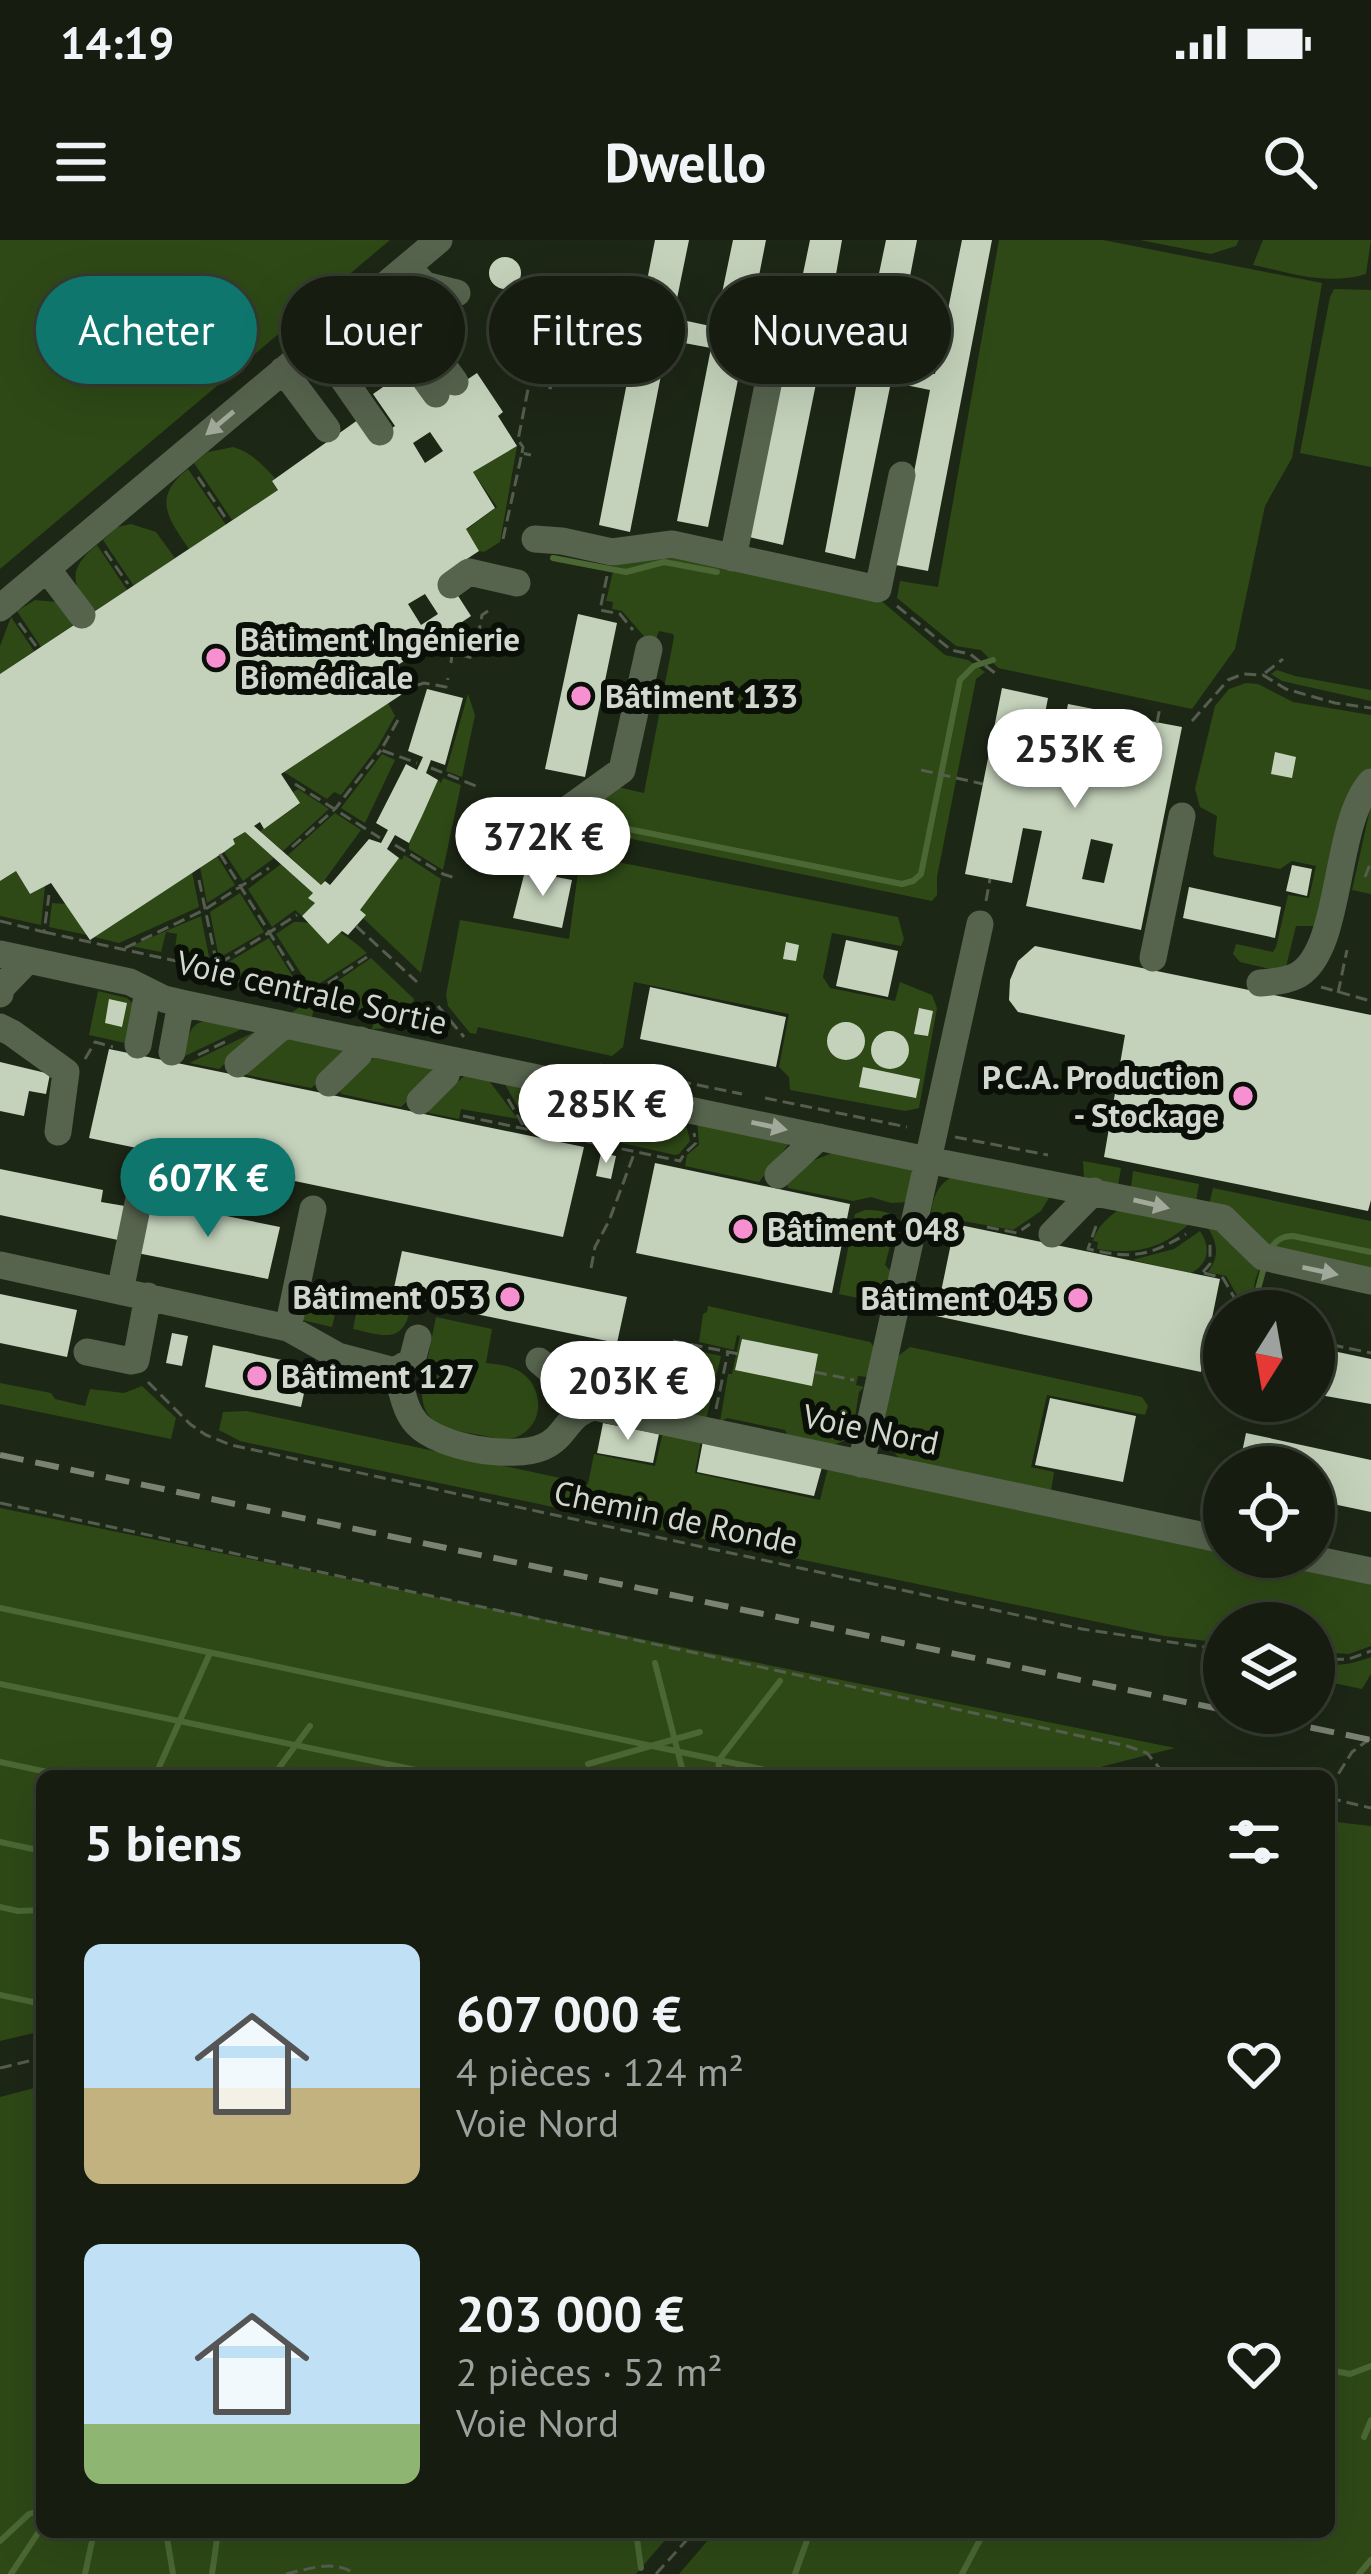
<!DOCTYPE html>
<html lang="fr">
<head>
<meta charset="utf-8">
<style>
  :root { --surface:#161d10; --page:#232a1e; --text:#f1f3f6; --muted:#9ea29f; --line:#353b30; --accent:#0f766e }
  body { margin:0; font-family:"PT Sans",sans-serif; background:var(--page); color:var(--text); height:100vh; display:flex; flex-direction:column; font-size:45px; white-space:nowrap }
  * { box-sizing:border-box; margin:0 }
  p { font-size:39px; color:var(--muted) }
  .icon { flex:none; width:66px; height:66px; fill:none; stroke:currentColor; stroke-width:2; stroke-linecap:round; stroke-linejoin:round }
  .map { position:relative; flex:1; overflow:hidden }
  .panel { position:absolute; left:36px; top:1530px; width:1299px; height:768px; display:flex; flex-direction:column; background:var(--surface); border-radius:18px; box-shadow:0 12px 48px #0002,0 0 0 3px var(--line) }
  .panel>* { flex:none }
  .guide { position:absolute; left:36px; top:36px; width:1299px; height:108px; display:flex; gap:24px }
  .needle { width:78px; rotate:191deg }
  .controls { position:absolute; left:1203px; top:1050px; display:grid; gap:24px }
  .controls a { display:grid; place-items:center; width:132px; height:132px; border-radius:50%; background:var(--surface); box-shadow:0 12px 48px #0002,0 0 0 3px var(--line); font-size:60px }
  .price { position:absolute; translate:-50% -102px; padding:0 27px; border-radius:42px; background:#fff; color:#222; font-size:39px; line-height:78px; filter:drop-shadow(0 3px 6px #0008) }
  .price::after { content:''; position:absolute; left:50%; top:72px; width:36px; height:27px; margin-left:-18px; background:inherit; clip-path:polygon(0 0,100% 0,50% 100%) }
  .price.selected { background:var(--accent); color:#fff }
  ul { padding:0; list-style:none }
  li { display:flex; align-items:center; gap:36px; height:300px; padding:0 48px }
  li span { display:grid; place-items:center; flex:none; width:336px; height:240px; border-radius:18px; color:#555 }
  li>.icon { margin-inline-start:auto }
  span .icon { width:144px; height:144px; fill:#fffc; stroke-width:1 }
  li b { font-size:51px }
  h2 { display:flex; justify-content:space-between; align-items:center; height:144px; padding:0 48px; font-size:51px }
  .chip { padding:0 42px; border-radius:54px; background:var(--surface); box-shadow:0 12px 48px #0002,0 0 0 3px var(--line); font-size:42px; line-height:108px }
  .chip.selected { background:var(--accent); color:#fff }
  .status { display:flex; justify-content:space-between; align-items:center; height:84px; padding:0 60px; background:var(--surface); direction:ltr }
  .status svg { height:33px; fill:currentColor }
  header { display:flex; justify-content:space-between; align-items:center; height:156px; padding:0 48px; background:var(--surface); font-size:54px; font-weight:700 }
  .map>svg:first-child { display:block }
  .green { fill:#2e4916 }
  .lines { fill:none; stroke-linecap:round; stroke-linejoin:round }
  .stream { stroke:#4b6834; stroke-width:6 }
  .building { fill:#c4d2bb; fill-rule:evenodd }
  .path { stroke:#545d4e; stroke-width:3; stroke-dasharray:12 6; stroke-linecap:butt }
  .minor { stroke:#56634d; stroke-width:27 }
  .rail { stroke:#7a8274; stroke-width:6; stroke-dasharray:24 12; stroke-linecap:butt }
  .oneway { fill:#a0a99a }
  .poi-dot { fill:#f690d0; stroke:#0a0f07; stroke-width:4.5 }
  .labels { text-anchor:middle; stroke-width:12; stroke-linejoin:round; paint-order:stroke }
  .poi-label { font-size:33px; font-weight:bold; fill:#d2d8cd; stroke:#0a0f07; text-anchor:start }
  .street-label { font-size:33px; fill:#d2d8cd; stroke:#0a0f07 }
</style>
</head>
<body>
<div class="status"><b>14:19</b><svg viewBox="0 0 49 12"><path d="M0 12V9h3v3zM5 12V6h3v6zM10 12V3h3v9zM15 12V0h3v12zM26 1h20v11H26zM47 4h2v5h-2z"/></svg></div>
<header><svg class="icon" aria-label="menu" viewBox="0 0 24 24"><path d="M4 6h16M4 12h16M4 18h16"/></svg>Dwello<svg class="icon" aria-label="search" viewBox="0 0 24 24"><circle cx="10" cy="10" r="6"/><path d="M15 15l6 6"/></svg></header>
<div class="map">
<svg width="1371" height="2334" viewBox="0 0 1371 2334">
  <rect width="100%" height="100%" fill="#1d2716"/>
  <!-- green -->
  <path class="green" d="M0 0H390L0 329Z
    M999 0H1103L1322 43 1292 218 1265 266 1235 409 1192 469 998 428 981 410 956 406 897 358 900 341 938 347Z
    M1140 0H1239L1236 6 1211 14Z
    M1263 0H1371L1366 34C1327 46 1292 33 1253 25Z
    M1334 49 1371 50V227L1300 213 1330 57Z
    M517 206 500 302 484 312 479 311 466 290 497 267 473 232Z
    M233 207C251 212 262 224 275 238L272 241 278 250 232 280 194 223 208 212Z
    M188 229 226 285 189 309C167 277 152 257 188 229Z
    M131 284 156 292 175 318 134 346 103 300 117 287Z
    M97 305 127 350 90 374C73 342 66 330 97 305Z
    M675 309 872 353 945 415 968 420 985 432 976 439 937 637V655L932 661 588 590 595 559 613 546 644 553 674 397 673 394 659 391 655 401 649 402 622 371 612 369 613 362 606 361 616 319Z
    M35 360 56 362 79 381 41 407 17 371Z
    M11 377 34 411 0 434V406Z
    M1277 430 1295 436 1371 450V461L1282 441 1271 434Z
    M1246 443 1258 444 1293 462 1371 475V528L1365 532 1315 686H1296L1286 727 1282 732 1240 722 1233 714 1236 704 1273 712 1276 707 1288 655 1309 658 1316 626 1292 621 1280 629 1216 617 1213 614 1217 576 1200 567 1195 549 1215 466 1229 449Z
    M468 454 475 475 462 537 446 531Z
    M388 463 395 476 377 508 341 555 334 552 327 559 284 532Z
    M382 514 395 520 365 583 341 568Z
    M443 538 461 545 443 630 409 609V603L438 540 441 543Z
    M298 549 329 569 283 611 260 591 300 564 293 552Z
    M1371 565V654L1352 650Z
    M335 573 361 590 321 645 288 615Z
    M245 592 274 618 243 641 224 612 235 604 233 599Z
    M404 615 441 639 421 733 363 678 365 675 360 670 399 618 402 620Z
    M217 616 235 645 207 663 200 627Z
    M587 616 898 677 904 699 901 706 832 693 823 737 830 748 895 761 900 742 932 755 937 768 919 868 905 871 790 850 789 837 779 827 789 774 634 742 623 807 612 816 478 787 476 794 470 793 448 766 446 755 460 680 569 699 579 625Z
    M281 624 313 653 309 658 315 663 302 676 295 670 272 687 248 649Z
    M16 631 30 654 45 646 41 685 0 676V641Z
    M192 632 199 667 119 703 94 697Z
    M240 653 264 692 219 718 210 672Z
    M52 663 67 664 87 695 49 687Z
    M201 676 212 732 196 729 189 718 174 715 177 694 166 692 161 712 131 706Z
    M294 682C328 682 342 691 367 713L311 749 276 694Z
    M269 698 301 750 222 734 220 727Z
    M371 718 414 759 411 774C399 783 388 790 372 789L375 773 316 761 312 777 291 773Z
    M98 751 127 758 134 765 130 804 89 795Z
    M205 781 242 789 185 816C188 801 187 784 205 781Z
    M261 789 219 829 189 823Z
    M293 796 347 806 322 840 311 848 247 835V828L281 801Z
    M378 815 433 828 421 848 401 867 341 854 337 844Z
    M467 834H484L518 879 461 869 459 879 429 873 427 867Z
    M501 837 660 877 587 894 526 882Z
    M697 878 788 900V905L759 942 685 926 687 915 699 905Z
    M678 884 687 888 690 901 679 914 675 915 599 898Z
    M832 913 910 928 913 935 908 962 891 963 871 957 853 961 788 948 786 940 807 923Z
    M1083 921 1121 928 1118 945 1084 938Z
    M1133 931 1199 944 1196 961 1131 948Z
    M950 938 1050 956 1041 971 1013 990 940 977 931 973C933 958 937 946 950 938Z
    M1213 948 1371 981V1031L1274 1011 1209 965Z
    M1122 967 1192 981C1163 1009 1136 1015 1097 1009L1098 1002 1093 1001C1098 985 1109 977 1122 967Z
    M865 970C876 970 892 971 900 980L897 1003 890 1006 885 1025 892 1032 886 1064 839 1054 855 974Z
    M1205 984 1221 989 1260 1027 1255 1041 1251 1071H1246L1226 1036 1208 1032C1221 1015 1217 1000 1205 984Z
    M1200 991C1211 1007 1209 1024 1191 1033L1132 1020 1174 1009Z
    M319 1057 338 1061 332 1087 302 1080 296 1069 315 1073Z
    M391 1062 411 1065C404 1105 385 1096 353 1089L358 1065 388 1071Z
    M708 1066 870 1102 874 1107 867 1137 858 1136 856 1145 864 1147 859 1152 854 1183 858 1188C838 1214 817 1204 789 1198L785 1190 727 1178 720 1182 728 1134H732L740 1096 737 1095 734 1110 699 1102 703 1074 707 1072Z
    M436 1077 492 1089 486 1123C495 1124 507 1125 515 1129 543 1141 548 1183 517 1197 505 1202 492 1197 480 1195 448 1189 420 1187 422 1147Z
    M910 1107 1142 1157 1148 1166 1145 1175 1047 1155 1031 1227 1054 1232 1051 1251 905 1223C870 1197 890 1152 898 1116Z
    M698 1111 721 1116 706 1180 685 1175Z
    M0 1143 51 1153 55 1159 85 1166 90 1149 124 1153 142 1146 176 1178 171 1199 0 1164Z
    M247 1171 588 1244 594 1214 655 1226 663 1192 701 1200 695 1233 820 1260 828 1228 1224 1311V1317H1251L1371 1342V1406L1349 1414 1314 1412V1383H1224V1403L1164 1396 240 1201 219 1190 223 1172Z
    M0 1268 1175 1508 1065 1536H42V1791L0 1801Z
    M1371 1417V1434L1362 1449 1314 1439V1425C1333 1427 1353 1424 1371 1417Z
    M1336 1582 1371 1586V2334H679L715 2292H1329V1587Z
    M42 1846V2292H672L636 2334H0V1857Z"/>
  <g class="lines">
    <!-- stream -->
    <path class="stream" d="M553 318 626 332 664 322 717 332
      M598 583 902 644 913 641 921 634 960 440 974 426 993 420
      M1271 1009C1275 1000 1284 996 1293 996L1371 1012
      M1254 1064 1264 1027
      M0 1368 794 1536
      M655 1423 684 1536
      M0 1444 445 1536
      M0 1522 66 1536
      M588 1524 700 1492
      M155 1536 210 1413
      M273 1536 310 1486
      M718 1536 719 1520 780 1441
      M0 1602 42 1611
      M0 1667 18 1671 42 1670
      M0 1755 42 1764
      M1329 2130 1350 2134 1371 2126
      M41 2156 42 2159
      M1364 2197 1371 2180
      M166 2292 173 2334
      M636 2292 641 2328
      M0 2301 29 2274 42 2270
      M11 2334 42 2287
      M85 2334 94 2292
      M212 2334 218 2292
      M795 2334 810 2292
      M962 2334 984 2292
      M1359 2334 1371 2320"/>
  </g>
  <!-- building -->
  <path class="building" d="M655 0H689L673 78 715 87 733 0H766L747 97 788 106 810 0H842L822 114 861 120 886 0H917L893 125 935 134 962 0H992L928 331 896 325 930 150 891 142 855 319 825 312 858 137 819 129 783 305 749 297 784 123 743 115 708 287 677 281 711 108 668 100 630 292 599 285Z
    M489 33a16 16 0 1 1 32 0a16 16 0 1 1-32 0Z
    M527 44 539 46 533 77 509 73 501 61Z
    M406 131 429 165 477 133 503 172 498 176 517 206 473 232 495 268 466 289 479 311 444 334 471 376 398 425 413 447 281 534 300 563 264 589 260 582 254 586 321 645 325 641 330 645 369 599 381 603 388 590 376 583 406 524 417 530 423 517 408 511 427 449 463 458 445 525 431 520 426 533 438 540 422 576 409 603 395 595 387 609 399 618 360 670 366 675 348 695 342 691 328 704 302 676 315 663 308 658 313 653 245 592 233 599 235 604 224 612 90 700 51 643 30 654 16 631 0 641V434L278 250 272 241 362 177 377 198 395 186 373 154ZM430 192 443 211 425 223 413 203ZM425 354 438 374 421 385 408 364Z
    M578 374 617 383 585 537 545 529Z
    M1002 448 1048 458 1034 530 1054 534 1068 464 1114 473 1102 532 1122 536 1134 478 1182 487 1141 690 1026 666 1042 591 1023 588 1012 643 965 634ZM1091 599 1113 604 1104 643 1082 639Z
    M1275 512 1296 517 1292 538 1271 534Z
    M1292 625 1312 629 1307 656 1286 651Z
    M525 631 572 640 562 688 513 678Z
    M1189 647 1281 667 1275 698 1183 678Z
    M846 700 898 711 888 757 836 746Z
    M786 702 799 705 796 721 783 719Z
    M1035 706 1371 775V960L1368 971 1104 917 1125 795 1018 772 1009 760 1010 740 1018 721Z
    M650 747 786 777 776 827 640 799Z
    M109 759 127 763 122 787 105 783Z
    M919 768 933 771 928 796 914 794Z
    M827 801a19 19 0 1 1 38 0a19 19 0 1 1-38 0Z
    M871 810a19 19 0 1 1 38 0a19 19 0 1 1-38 0Z
    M109 809 584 907 563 997 89 898Z
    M0 822 50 834 46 854 29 851 24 876 0 871Z
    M863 827 920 839 916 858 859 847Z
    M601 913 616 916 611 939 596 936Z
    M655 923 850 964 832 1053 636 1013Z
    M0 929 103 950 101 962 125 966 118 1000 0 975Z
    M148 960 280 987 268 1039 137 1013Z
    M955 984 1220 1039 1201 1132 936 1076Z
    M402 1011 627 1057 617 1103 392 1057Z
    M0 1054 77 1070 67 1117 0 1103Z
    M172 1093 188 1096 182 1126 166 1123Z
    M742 1099 818 1114 812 1146 735 1130Z
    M1210 1099 1222 1101 1217 1122 1206 1119Z
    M213 1105 310 1126 301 1167 205 1147Z
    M1314 1107 1371 1119V1164L1314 1154Z
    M1050 1158 1136 1176 1123 1242 1035 1225Z
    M603 1183 659 1194 653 1223 597 1213Z
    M1246 1193 1371 1220V1272L1314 1260V1227H1239Z
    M703 1201 822 1227 814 1256 697 1232Z"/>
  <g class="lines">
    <!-- path -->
    <path class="path" d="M604 76 639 83
      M544 82 565 86
      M377 142 389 143 390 135
      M531 143 552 148
      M522 213 523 207 518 200 549 43
      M198 237 227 280
      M503 299 522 213 531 215
      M105 311 128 344
      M607 336 600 370 620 374 633 390
      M897 366 951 410 970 414 995 433
      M19 383 36 406
      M451 423 452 413 474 418 482 375 488 371
      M1265 433 1283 419
      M418 445 424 443 446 447 448 438
      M398 480 381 510 417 523
      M1192 481 1228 440 1243 434 1263 435 1286 449 1335 463 1371 468
      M1157 483 1160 467
      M431 528 476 546
      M921 530 983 544
      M295 544 380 598
      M395 605 443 634 455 638
      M292 607 335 569 381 510
      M220 614 308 754
      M1365 637 1371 622
      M199 640 217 725 297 675
      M986 661 990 639
      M0 681 44 692 49 655
      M356 686 417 742
      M44 692 185 723 191 731 309 755
      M125 708 204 670 269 628
      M1321 747 1371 761
      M1338 753 1347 710
      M298 763 367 717
      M438 766 464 797
      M198 815 227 801
      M85 819 95 802 113 807
      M600 825 616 828
      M644 834 742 854
      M765 858 907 887
      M508 859 524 887
      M463 876 680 921 684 914 696 903 694 893
      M955 897 1048 915
      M591 903 593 896 637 885
      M1096 986 1088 1009C1131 1019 1148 1017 1186 994
      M987 987 1017 993 1030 984
      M591 1028 595 1007 609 981 634 914
      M1203 1032 1210 1024V1001
      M1204 1033 1223 1038 1242 1071
      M673 1101 739 1114
      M1314 1101 1371 1113
      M815 1132 854 1140
      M148 1142 190 1184 206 1195 231 1205 1082 1389 1224 1410
      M716 1169 728 1112
      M0 1263 1127 1506 1147 1513 1166 1536
      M1314 1420 1349 1419 1371 1411
      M1329 1549 1352 1512 1371 1498
      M1329 1558 1371 1568
      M0 1828 42 1818
      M286 2334C310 2329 334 2319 355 2334
      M656 2334 694 2292"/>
    <!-- minor -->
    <path class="minor" d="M407 27 425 45 457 53
      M385 46 455 142
      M368 60 436 154
      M318 103 380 192
      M283 130 327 189
      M535 299 562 301 612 312 672 304 878 349 902 235
      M733 318 769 140
      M47 329 82 375
      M451 345 469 332 517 343
      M0 368 439 0
      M561 596 564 572 622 530 649 409
      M0 714 130 742 164 759 181 763 927 920 1223 978 1263 1017 1371 1041
      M1153 718 1182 576
      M1260 743C1273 742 1287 741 1298 735 1343 709 1333 585 1371 542
      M0 754 1 748 28 720
      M0 787 12 793 66 832 58 892
      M138 805 148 751
      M172 812 181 763
      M238 824 284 785
      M329 843 359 814 361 800
      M420 861 446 835 450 820
      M778 935 819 897
      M1052 994 1094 951
      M0 1025 288 1088 338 1116 395 1131C403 1149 403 1169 417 1184 440 1208 512 1220 543 1207 567 1197 567 1173 594 1167L1224 1300
      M120 1051 144 934
      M288 1088 313 969
      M87 1112 131 1121 136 1120 148 1056
      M539 1121 552 1132 579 1171
      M395 1131 412 1121 418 1098
      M861 1224 980 684
      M1303 1317 1371 1331"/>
    <!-- rail -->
    <path class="rail" d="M0 1215 1224 1470
      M1240 1473 1371 1500"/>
  </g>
  <!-- one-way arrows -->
  <defs><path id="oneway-solid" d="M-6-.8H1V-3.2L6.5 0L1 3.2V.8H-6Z" transform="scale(3)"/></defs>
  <g class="oneway">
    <use href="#oneway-solid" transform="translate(220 183) rotate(140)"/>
    <use href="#oneway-solid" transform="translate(769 886) rotate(12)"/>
    <use href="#oneway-solid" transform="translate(1151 964) rotate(13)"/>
    <use href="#oneway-solid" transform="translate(1320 1031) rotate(12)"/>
  </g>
  <!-- markers -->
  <g class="poi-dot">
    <circle cx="216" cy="418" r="12"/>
    <circle cx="581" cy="456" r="12"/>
    <circle cx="1243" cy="856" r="12"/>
    <circle cx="743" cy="989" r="12"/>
    <circle cx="510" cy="1057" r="12"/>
    <circle cx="1078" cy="1058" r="12"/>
    <circle cx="257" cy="1136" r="12"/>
  </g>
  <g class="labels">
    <!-- poi labels -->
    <g class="poi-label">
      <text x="240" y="411">Bâtiment Ingénierie<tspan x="240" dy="38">Biomédicale</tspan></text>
      <text x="605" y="468">Bâtiment 133</text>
      <text x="1219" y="849" text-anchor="end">P.C.A. Production<tspan x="1219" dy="38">- Stockage</tspan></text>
      <text x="767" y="1001">Bâtiment 048</text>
      <text x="486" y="1069" text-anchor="end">Bâtiment 053</text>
      <text x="1054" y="1070" text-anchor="end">Bâtiment 045</text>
      <text x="281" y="1148">Bâtiment 127</text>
    </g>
    <!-- street labels -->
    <g class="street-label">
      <text transform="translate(312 752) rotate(13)" y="12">Voie centrale Sortie</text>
      <text transform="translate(871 1189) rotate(12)" y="12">Voie Nord</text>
      <text transform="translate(676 1277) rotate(12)" y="12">Chemin de Ronde</text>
    </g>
  </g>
</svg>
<div class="controls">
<a><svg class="needle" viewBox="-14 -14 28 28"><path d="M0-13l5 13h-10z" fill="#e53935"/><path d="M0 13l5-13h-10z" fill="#9ea29f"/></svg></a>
<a><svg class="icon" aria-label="locate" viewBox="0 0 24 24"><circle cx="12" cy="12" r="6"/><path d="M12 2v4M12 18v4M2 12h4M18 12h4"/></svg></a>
<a><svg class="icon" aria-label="layers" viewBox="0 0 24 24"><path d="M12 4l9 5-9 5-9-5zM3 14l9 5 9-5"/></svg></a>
</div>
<b class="price" style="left:1075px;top:571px">253K €</b>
<b class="price" style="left:543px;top:659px">372K €</b>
<b class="price" style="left:606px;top:926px">285K €</b>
<b class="price selected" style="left:208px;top:1000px">607K €</b>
<b class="price" style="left:628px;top:1203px">203K €</b>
<div class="guide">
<a class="chip selected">Acheter</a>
<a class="chip">Louer</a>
<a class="chip">Filtres</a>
<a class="chip">Nouveau</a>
</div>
<section class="panel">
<h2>5 biens<svg class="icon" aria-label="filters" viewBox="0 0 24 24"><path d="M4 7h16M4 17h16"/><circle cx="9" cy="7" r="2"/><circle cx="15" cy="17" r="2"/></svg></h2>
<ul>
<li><span style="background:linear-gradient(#bfe0f5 60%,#c2b280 0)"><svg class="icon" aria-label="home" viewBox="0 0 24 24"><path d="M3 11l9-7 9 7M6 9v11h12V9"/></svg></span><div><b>607 000 €</b><p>4 pièces · 124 m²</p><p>Voie Nord</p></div><svg class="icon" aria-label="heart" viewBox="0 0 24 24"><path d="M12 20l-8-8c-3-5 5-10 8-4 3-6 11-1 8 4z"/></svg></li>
<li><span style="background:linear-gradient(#bfe0f5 75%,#8fb573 0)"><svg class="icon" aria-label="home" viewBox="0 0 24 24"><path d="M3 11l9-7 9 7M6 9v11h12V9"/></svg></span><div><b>203 000 €</b><p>2 pièces · 52 m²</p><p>Voie Nord</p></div><svg class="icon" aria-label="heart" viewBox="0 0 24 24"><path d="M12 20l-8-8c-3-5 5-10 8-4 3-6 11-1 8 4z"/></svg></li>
</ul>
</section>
</div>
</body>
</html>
